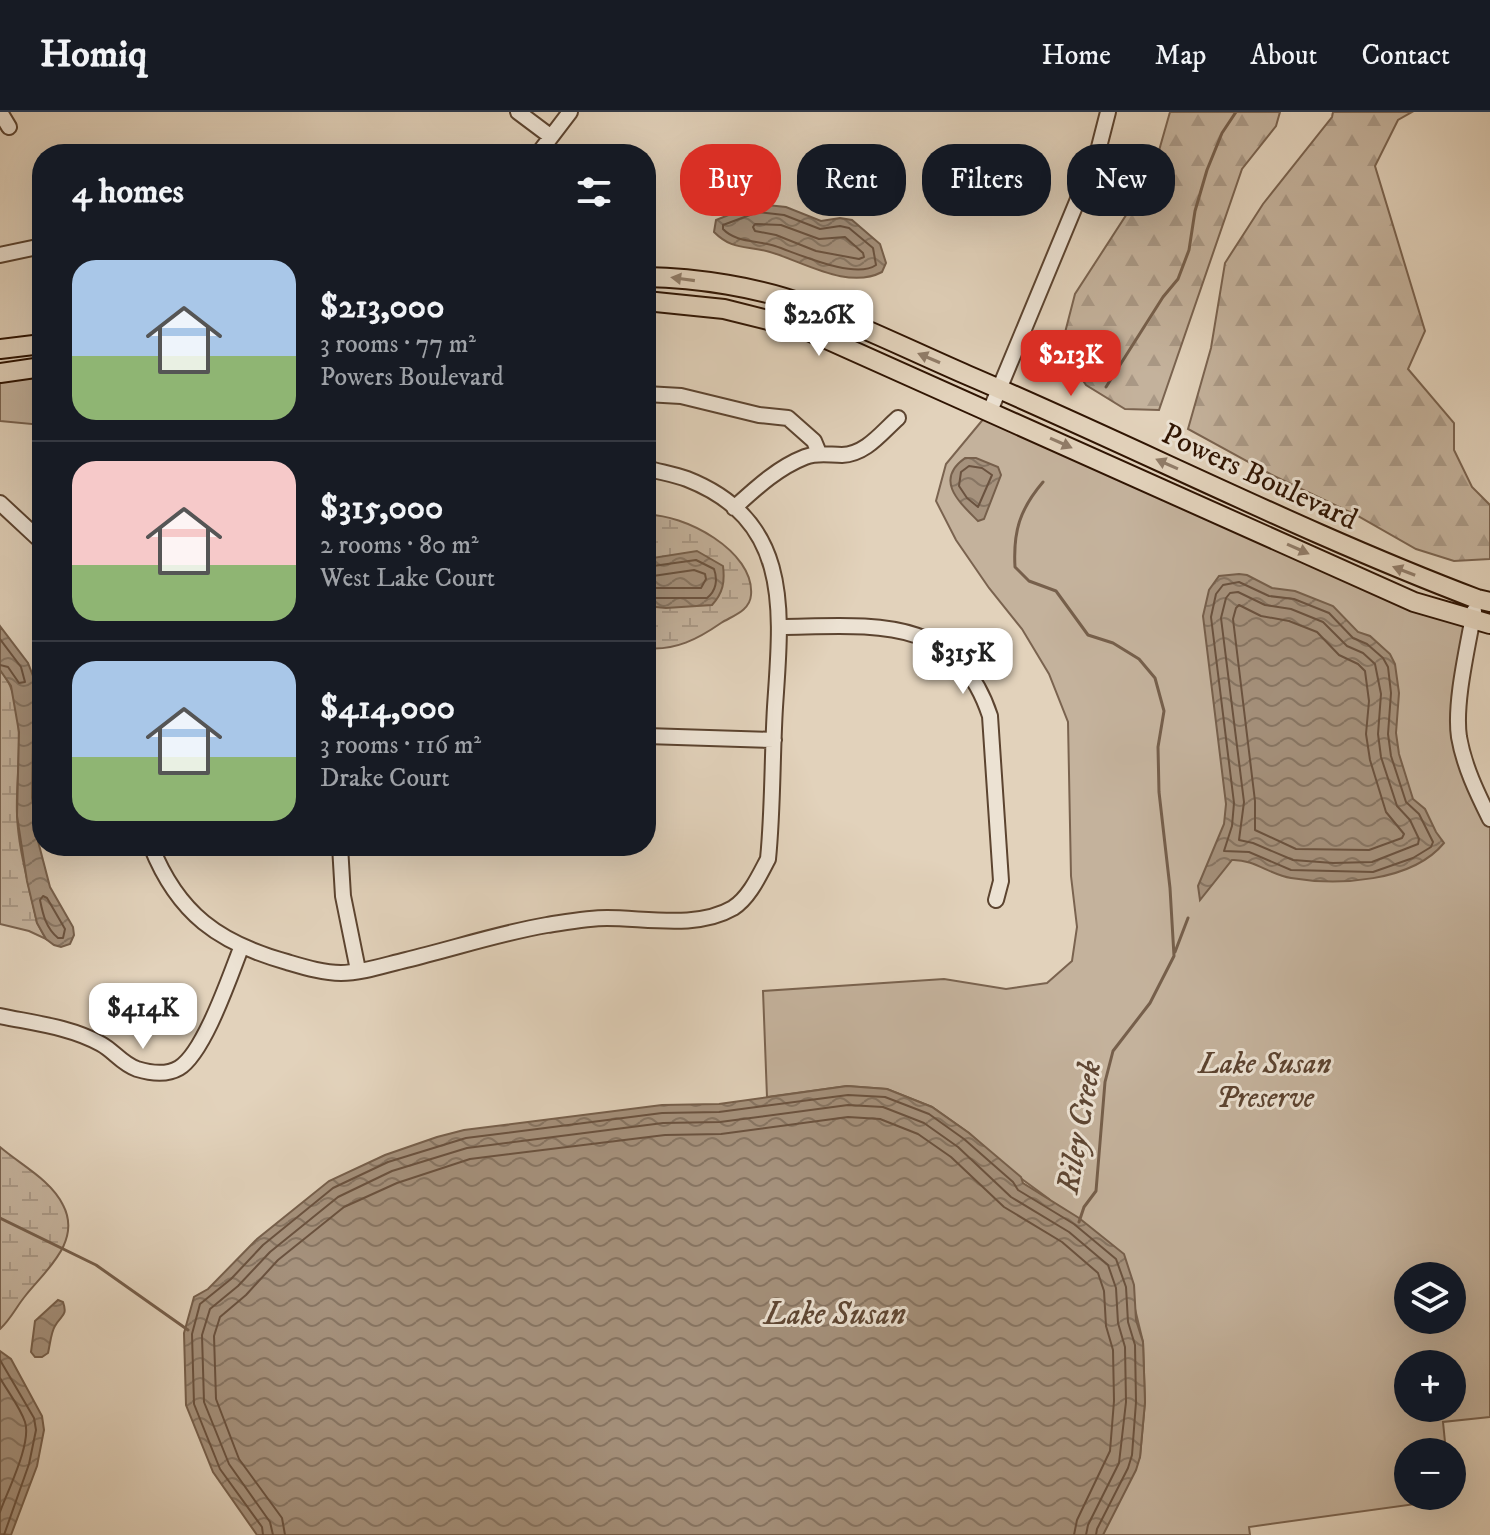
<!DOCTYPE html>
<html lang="en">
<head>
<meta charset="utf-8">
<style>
  :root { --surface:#171b24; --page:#20242c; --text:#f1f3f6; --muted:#9ea1a6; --line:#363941; --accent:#d93025 }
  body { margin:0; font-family:"IM FELL DW Pica",serif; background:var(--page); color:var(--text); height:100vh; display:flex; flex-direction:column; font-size:30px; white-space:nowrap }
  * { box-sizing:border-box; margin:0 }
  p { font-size:26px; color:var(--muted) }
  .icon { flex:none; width:44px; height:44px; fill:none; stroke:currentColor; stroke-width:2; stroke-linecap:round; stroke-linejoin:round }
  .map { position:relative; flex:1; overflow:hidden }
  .details { position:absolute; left:32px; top:32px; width:624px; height:712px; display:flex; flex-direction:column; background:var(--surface); border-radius:32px; box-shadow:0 8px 32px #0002 }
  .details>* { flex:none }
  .banner { position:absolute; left:680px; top:32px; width:690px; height:72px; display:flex; gap:16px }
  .fabs { position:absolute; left:1394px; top:1150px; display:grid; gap:16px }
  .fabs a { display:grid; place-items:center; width:72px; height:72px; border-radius:50%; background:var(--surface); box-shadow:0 8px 32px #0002; font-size:40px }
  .price { position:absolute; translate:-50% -68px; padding:0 18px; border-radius:16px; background:#fff; color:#222; font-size:26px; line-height:52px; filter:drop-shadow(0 2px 4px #0008) }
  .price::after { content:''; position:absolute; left:50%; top:48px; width:24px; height:18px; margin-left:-12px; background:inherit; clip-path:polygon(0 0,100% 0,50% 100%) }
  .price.current { background:var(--accent); color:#fff }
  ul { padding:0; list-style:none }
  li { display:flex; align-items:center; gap:24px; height:200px; padding:0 40px }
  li+li { border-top:2px solid var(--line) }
  li span { display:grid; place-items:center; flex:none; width:224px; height:160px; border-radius:24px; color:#555 }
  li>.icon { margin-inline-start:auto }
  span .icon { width:96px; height:96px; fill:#fffc; stroke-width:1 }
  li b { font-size:34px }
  h2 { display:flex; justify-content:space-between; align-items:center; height:96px; padding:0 40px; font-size:34px }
  .chip { padding:0 28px; border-radius:32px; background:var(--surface); box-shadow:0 8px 32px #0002; font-size:28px; line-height:72px }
  .chip.current { background:var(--accent); color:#fff }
  header { display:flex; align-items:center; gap:48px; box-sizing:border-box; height:112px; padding:0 40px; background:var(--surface); border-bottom:2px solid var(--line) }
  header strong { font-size:38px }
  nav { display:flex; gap:44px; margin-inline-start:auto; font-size:28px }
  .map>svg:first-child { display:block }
  .forest { fill:url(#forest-firs); stroke:#7a634f; stroke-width:2 }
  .wetland { fill:url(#wetland-marsh); stroke:#7a634f; stroke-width:2 }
  .park { fill:#c4b29c; stroke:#7a634f; stroke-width:2; fill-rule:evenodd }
  .water { fill:url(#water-waves); stroke:#765f4b; stroke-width:2 }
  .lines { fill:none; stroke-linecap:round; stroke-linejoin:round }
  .shore { stroke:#6a523f; stroke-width:2 }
  .stream { stroke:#765f4b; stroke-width:3 }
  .minor-casing { stroke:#5c4430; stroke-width:18 }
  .major-casing { stroke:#2f1402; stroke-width:22 }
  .minor { stroke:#ece2d3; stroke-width:14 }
  .major { stroke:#e2d2bb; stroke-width:18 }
  .oneway { fill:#917c68 }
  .labels { text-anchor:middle; stroke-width:6; stroke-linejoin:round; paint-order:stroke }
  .street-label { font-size:30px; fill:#2f1402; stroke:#ece2d3 }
  .park-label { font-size:30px; font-style:italic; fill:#5c4330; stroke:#ece2d3 }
  .water-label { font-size:32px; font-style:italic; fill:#5e4633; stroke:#ece2d3 }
</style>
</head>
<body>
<header>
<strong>Homiq</strong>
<nav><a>Home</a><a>Map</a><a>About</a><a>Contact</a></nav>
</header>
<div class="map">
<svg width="1490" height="1423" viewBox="0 0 1490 1423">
  <defs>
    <pattern id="forest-firs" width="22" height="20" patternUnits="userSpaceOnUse" patternTransform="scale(2)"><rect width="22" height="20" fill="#c4b29c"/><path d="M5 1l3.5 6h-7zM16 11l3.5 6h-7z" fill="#a99885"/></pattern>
    <pattern id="wetland-marsh" width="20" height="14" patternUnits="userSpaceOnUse" patternTransform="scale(2)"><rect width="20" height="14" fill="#c4b29c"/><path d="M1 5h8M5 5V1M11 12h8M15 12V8" fill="none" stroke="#a99885"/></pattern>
    <pattern id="water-waves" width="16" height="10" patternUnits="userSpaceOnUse" patternTransform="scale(2)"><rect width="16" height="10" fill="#a5917c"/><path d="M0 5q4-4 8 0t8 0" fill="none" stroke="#877563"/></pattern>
  </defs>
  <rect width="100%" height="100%" fill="#e2d2bb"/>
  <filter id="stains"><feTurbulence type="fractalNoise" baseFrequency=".0025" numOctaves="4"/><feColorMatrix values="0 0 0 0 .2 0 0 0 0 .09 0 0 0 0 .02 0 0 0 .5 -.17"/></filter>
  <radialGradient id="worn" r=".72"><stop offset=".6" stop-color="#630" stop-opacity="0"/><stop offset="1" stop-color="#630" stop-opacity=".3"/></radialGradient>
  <!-- forest -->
  <path class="forest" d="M1170 0H1280L1276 14 1242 57 1159 298 1125 297 1086 273 1061 236 1075 182 1152 63Z
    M1333 0H1412L1398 8 1375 54 1425 219 1408 257 1454 311V338L1472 375 1490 393V447L1454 449 1416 437 1356 403 1274 364 1188 317 1211 236 1225 151 1263 92 1332 5Z"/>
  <!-- wetland -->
  <path class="wetland" d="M646 403C683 401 755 439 751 483 750 499 732 504 721 511 698 527 675 539 646 536Z
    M0 558C30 591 15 659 17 702 18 738 30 776 37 811L46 827 29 819 0 812Z
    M0 1035C21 1053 51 1068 63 1093 82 1129 46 1158 26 1183 16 1195 11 1207 0 1217Z"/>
  <!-- park -->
  <path class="park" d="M42 265V313L0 309V270Z
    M990 299 1472 509 1459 622 1490 707V1305L1443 1310 1446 1340H1408V1384H1451L1452 1387 1249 1415 1250 1423H1102L1140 1345 1145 1290 1143 1230 1135 1197 1049 1087 1008 1057 969 1021 932 995 887 977 847 974 767 985 763 879 944 867 1006 877 1047 871 1072 849 1077 815 1071 764 1068 610 1049 562 1022 517 989 476 956 428 936 389 946 352ZM1408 1164H1452V1208H1408ZM1408 1252H1452V1296H1408Z"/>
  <!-- water -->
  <path class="water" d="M756 92 786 95 821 109 840 106 852 108 880 132 886 151 882 160C848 178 804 150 770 140 746 133 733 139 714 120L716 108Z
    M965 346H976L998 355 1001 363 984 407 978 409C959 390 934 368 965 346Z
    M697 439 723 454C725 470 723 481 712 493L666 496 646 494V447Z
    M1239 462 1247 463 1272 476 1295 479 1333 494 1358 520 1370 524 1390 542 1395 552 1399 581 1396 621 1399 642 1413 687 1425 697 1436 720 1444 731C1412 770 1338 774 1291 766 1270 763 1254 747 1232 748L1200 788 1198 774 1224 712 1226 692 1203 504 1209 478 1219 464Z
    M0 514 28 551 33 564 39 605 33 620 32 686 38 729 50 775 73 815 74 823 70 832 61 835 54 833 46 827 37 811 27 769 17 704 19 620 11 574 0 558Z
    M847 974 887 977 932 995 969 1021 1021 1065 1023 1071 1079 1106 1124 1142 1134 1173 1136 1208 1143 1230 1145 1290 1140 1345 1136 1358 1103 1423H257L213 1360 186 1293 184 1221 194 1185 208 1177 257 1127 329 1069 385 1043 437 1025 464 1018 662 993 719 992Z
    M58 1188 63 1190C68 1204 61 1203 55 1214 51 1220 50 1233 48 1241L42 1245H35L31 1240 35 1209Z
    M0 1239 11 1247 42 1304 44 1318 37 1354 11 1423 0 1422Z"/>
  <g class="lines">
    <!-- shore -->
    <path class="shore" d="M758 100 784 103 820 117 840 114 849 116 873 136 876 153C855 168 799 142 775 134 758 128 736 131 723 117V113Z
      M755 112 781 113 819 127 845 125 863 141 864 145 859 147 816 139 776 123 755 119 753 115Z
      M969 354 982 356 992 363 978 395 967 386 959 374 961 360Z
      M646 455 696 448 714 457C718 468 716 479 707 486H646
      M646 465 694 458 705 462 706 467 701 476H646
      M1239 470 1269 484 1294 487 1329 501 1353 526 1367 532 1383 546 1388 555 1391 581 1388 622 1391 644 1406 690 1419 702 1433 730 1431 735 1413 746 1373 760 1291 758 1249 740 1224 739 1232 714 1234 691 1211 505 1216 482 1223 473Z
      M1238 480 1265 493 1291 497 1323 510 1347 534 1363 541 1375 552 1381 582 1378 622 1381 645 1397 694 1410 708 1419 727 1418 732 1372 750 1333 751 1293 748 1253 731 1239 728 1244 690 1221 506 1226 486 1230 481Z
      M1239 493 1261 504 1289 509 1317 520 1339 543 1358 552 1365 559 1369 589 1366 622 1370 648 1386 700 1404 722 1402 726 1369 738 1296 737 1255 718V689L1233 507 1236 496Z
      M0 527 21 555 25 570 19 571 8 555 0 553
      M43 784 47 786 65 817 63 826H58C46 816 43 803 40 788Z
      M0 1248 34 1306 36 1318 29 1352 4 1423
      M0 1266C8 1280 20 1295 25 1310 32 1331 7 1380 0 1400
      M263 1423 262 1415 220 1357 194 1292 192 1222 200 1192 231 1167 263 1133 333 1076 388 1050 466 1026 662 1001 719 1000 848 983 885 985 929 1002 964 1027 1013 1070 1018 1078 1074 1112 1116 1147 1126 1175 1128 1210 1135 1233 1136 1290 1132 1343 1128 1356 1097 1417 1096 1423
      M273 1423 270 1410 229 1352 204 1290 202 1223 210 1197 238 1174 270 1140 338 1085 392 1059 467 1036 663 1011 720 1010 848 993 883 995 924 1011 958 1035 1011 1085 1069 1120 1108 1153 1116 1176 1118 1211 1125 1235 1126 1290 1119 1351 1088 1413 1086 1423
      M285 1423 282 1406 239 1347 216 1287 214 1224 220 1205 246 1183 278 1148 344 1095 397 1071 470 1047 665 1023 721 1022 848 1005 880 1007 918 1022 951 1045 1004 1095 1062 1130 1098 1161 1104 1179 1106 1214 1113 1238 1114 1289 1110 1339 1077 1408 1074 1423"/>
    <!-- stream -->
    <path class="stream" d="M1106 275 1163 185 1178 167 1189 138 1195 99 1207 58 1222 21 1236 0
      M1043 370C1020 397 1013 419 1015 455L1029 469 1056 479 1088 523 1113 531 1139 547 1155 566 1164 599 1158 635 1159 680 1170 776 1174 844 1150 891 1113 939 1105 970 1096 1079 1084 1095 1079 1110
      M1175 840 1188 806
      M0 1106 96 1153 188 1218"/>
    <defs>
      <path id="minor" d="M0 0 9 15
        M518 0 550 24
        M538 42 570 0
        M0 143 42 134
        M646 282 681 284 759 303 788 306 814 329 819 341
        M990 299 1098 39 1108 0
        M0 391 42 430
        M734 396C755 377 777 356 805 345 818 340 829 343 842 343 866 342 881 321 898 306
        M1474 499C1468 534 1454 591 1459 625 1464 654 1477 681 1490 707
        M780 515C871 514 956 501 990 604L1001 769 996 788
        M646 624 774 628
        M151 734C178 802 219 831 287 850 304 855 323 861 341 861 362 861 385 853 406 848 452 837 500 821 547 813 567 810 588 806 607 806 646 806 697 817 733 796 749 786 759 764 768 747 773 697 772 646 775 595 781 502 794 409 687 367 674 362 659 360 646 356
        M340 734 343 784 358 858
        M0 904C33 911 71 915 101 932 114 939 122 952 137 957 150 961 167 963 179 956 204 941 230 864 241 836"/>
      <path id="major" d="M646 165C698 166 757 175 806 193 861 214 914 240 967 263 1138 336 1303 421 1477 487L1490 490
        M646 189 724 197 804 217 1414 490 1490 512
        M0 237 42 232
        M0 261 42 255"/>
    </defs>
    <!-- minor casing -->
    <use href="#minor" class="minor-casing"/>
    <!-- major casing -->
    <use href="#major" class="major-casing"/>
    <!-- minor -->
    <use href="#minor" class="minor"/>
    <!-- major -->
    <use href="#major" class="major"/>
  </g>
  <!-- one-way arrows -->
  <defs><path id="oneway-solid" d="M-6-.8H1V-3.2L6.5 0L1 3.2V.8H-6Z" transform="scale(2)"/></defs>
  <g class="oneway">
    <use href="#oneway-solid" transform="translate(683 167) rotate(-172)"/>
    <use href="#oneway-solid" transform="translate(929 246) rotate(-157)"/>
    <use href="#oneway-solid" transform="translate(1061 331) rotate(24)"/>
    <use href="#oneway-solid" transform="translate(1167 352) rotate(-156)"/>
    <use href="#oneway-solid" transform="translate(1298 437) rotate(24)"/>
    <use href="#oneway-solid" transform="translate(1404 459) rotate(-159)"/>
  </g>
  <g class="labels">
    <!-- street labels -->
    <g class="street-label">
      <text transform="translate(1260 364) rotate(25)" y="10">Powers Boulevard</text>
    </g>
    <!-- park labels -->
    <g class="park-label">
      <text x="1265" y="961">Lake Susan<tspan x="1265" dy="34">Preserve</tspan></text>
    </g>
    <!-- water labels -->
    <g class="water-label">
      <text transform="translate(1078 1015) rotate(-80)" y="11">Riley Creek</text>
      <text x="835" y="1212">Lake Susan</text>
    </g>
  </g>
  <rect width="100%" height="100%" filter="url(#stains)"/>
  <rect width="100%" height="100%" fill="url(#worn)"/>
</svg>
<div class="fabs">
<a><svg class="icon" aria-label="layers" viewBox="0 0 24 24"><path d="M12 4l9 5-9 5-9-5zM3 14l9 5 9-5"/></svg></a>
<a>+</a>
<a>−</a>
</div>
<b class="price" style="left:819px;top:246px">$226K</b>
<b class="price current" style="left:1071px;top:286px">$213K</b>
<b class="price" style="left:963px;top:584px">$315K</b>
<b class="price" style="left:143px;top:939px">$414K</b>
<div class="banner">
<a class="chip current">Buy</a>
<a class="chip">Rent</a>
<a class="chip">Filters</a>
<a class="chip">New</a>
</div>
<section class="details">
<h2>4 homes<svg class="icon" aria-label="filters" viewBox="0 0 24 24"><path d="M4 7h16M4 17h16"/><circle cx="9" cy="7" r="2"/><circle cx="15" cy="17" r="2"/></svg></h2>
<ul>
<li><span style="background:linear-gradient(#a9c7e8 60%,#8fb573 0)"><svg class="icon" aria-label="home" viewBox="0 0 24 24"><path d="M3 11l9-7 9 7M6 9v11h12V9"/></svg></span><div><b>$213,000</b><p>3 rooms · 77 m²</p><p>Powers Boulevard</p></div></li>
<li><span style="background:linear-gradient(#f6c9c9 65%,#8fb573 0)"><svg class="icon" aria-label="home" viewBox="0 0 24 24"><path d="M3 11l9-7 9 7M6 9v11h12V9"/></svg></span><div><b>$315,000</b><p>2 rooms · 80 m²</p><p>West Lake Court</p></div></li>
<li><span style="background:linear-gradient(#a9c7e8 60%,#8fb573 0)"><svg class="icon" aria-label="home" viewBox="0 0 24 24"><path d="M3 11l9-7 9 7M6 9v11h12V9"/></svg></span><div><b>$414,000</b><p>3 rooms · 116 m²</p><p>Drake Court</p></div></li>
</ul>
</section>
</div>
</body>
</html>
